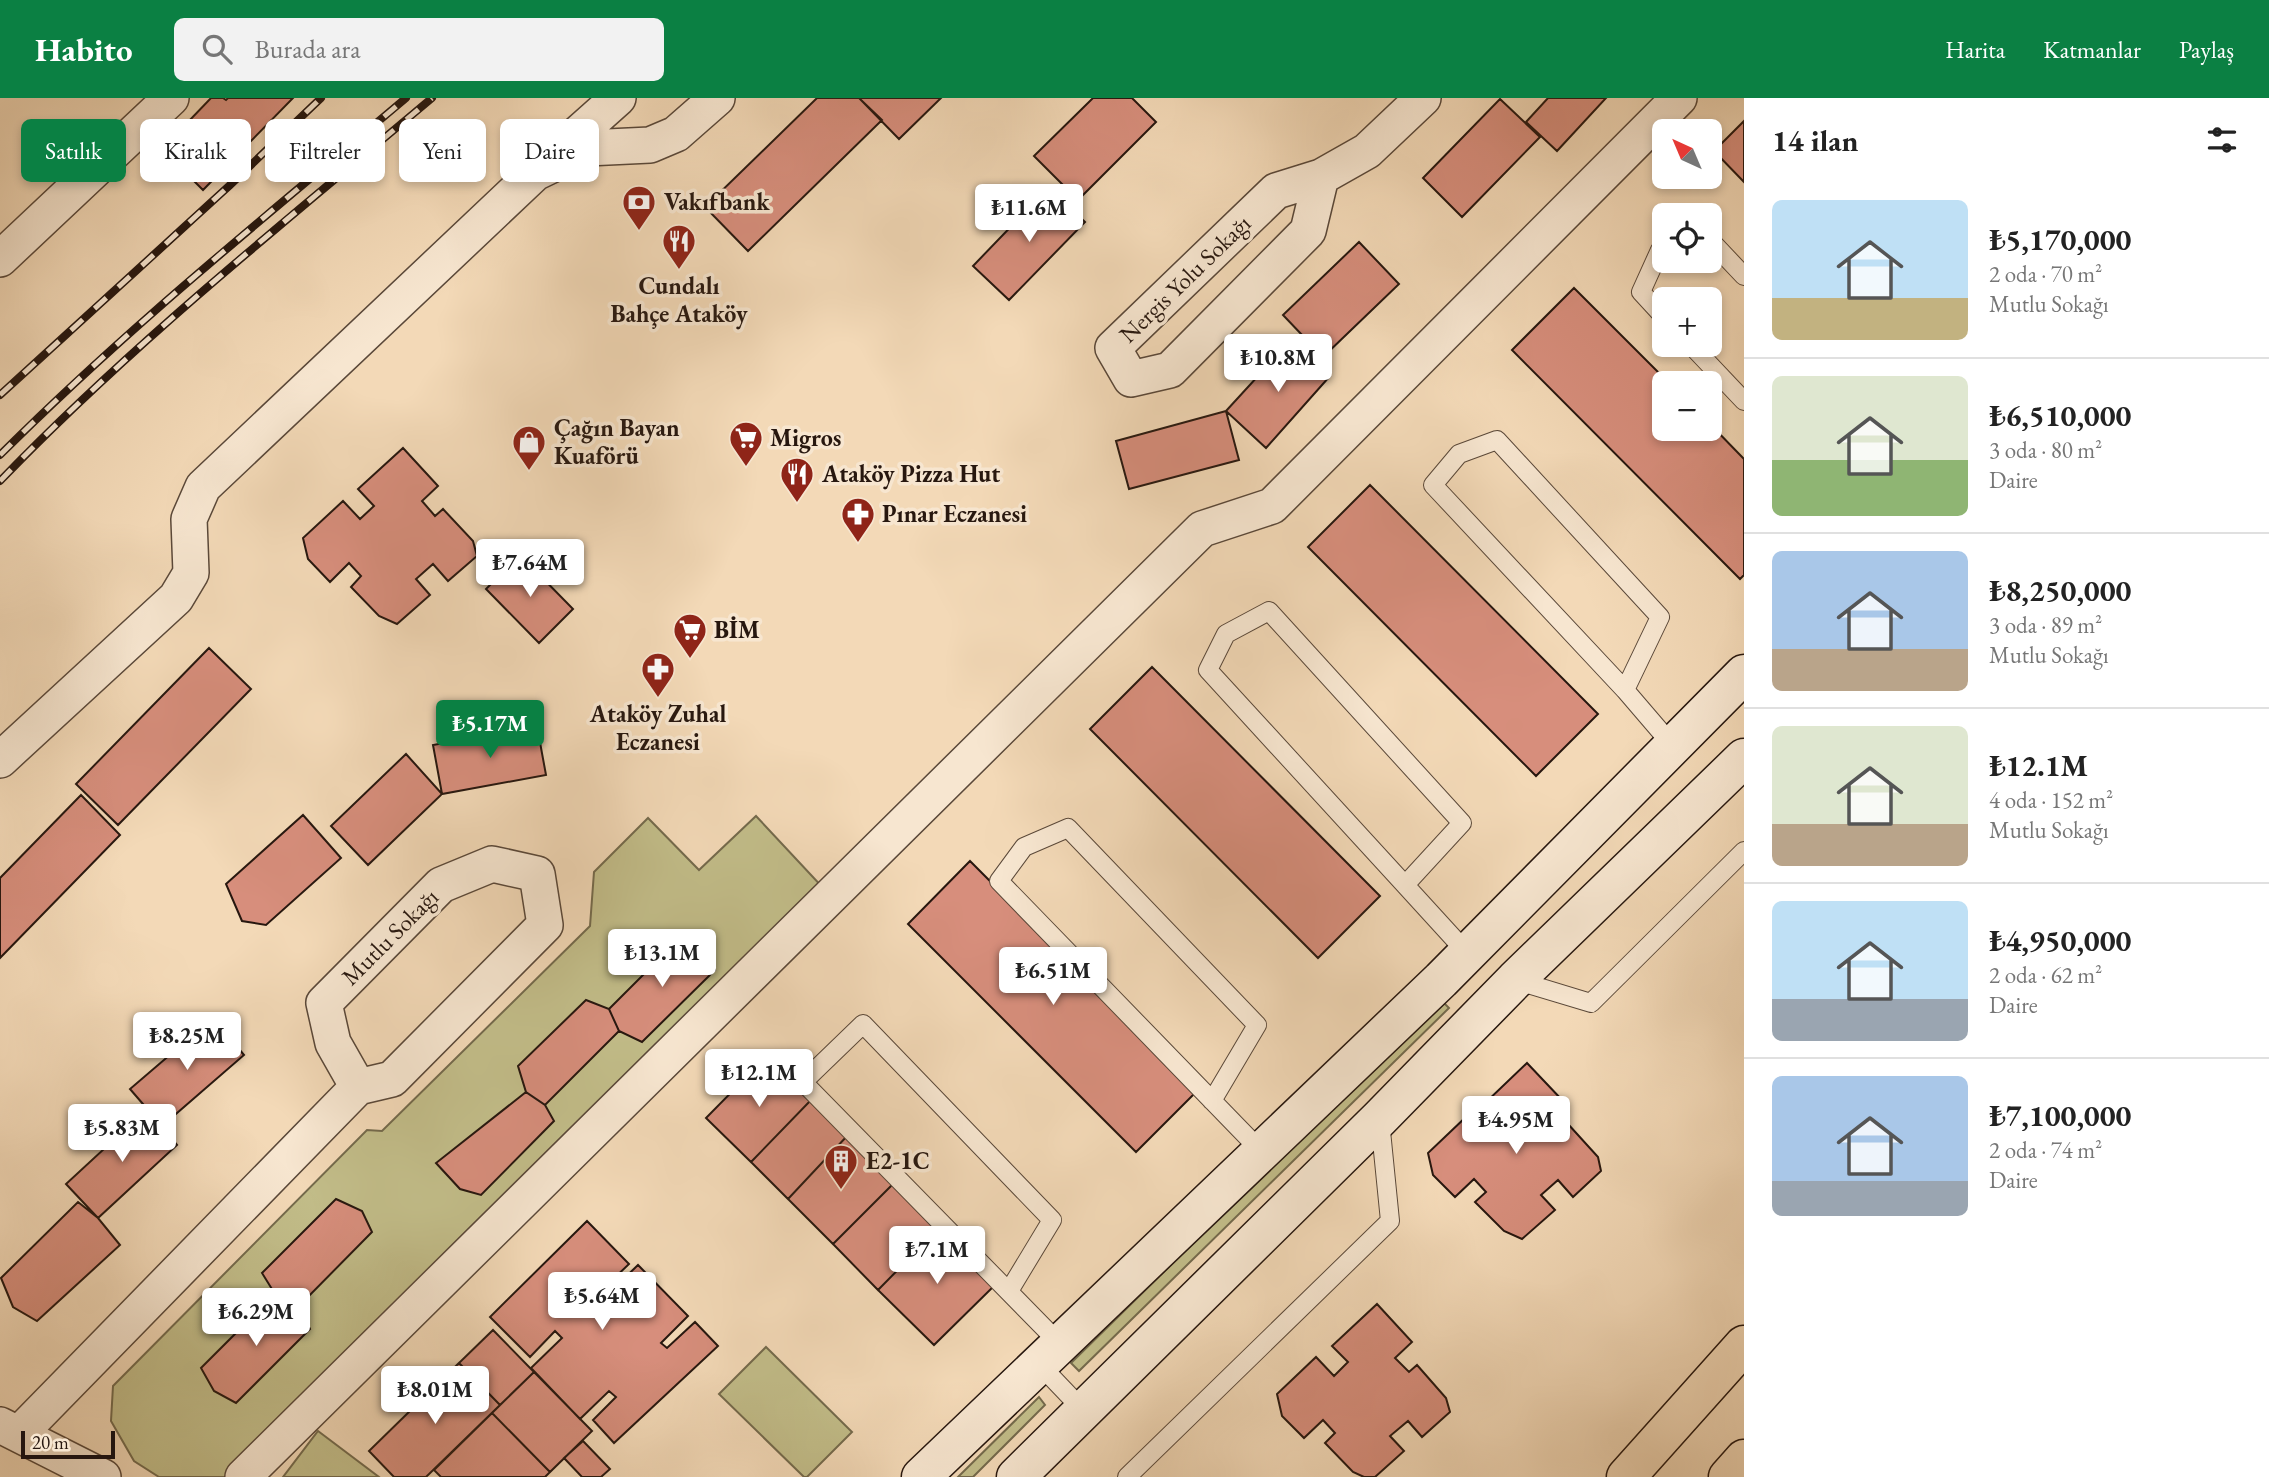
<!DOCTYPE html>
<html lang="tr">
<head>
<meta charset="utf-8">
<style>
  :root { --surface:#fff; --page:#f2f2f2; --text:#222; --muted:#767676; --line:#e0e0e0; --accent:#0b8043 }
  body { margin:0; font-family:"EB Garamond",serif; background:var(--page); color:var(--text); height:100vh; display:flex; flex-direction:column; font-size:26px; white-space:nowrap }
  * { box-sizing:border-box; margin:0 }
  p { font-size:23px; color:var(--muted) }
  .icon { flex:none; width:38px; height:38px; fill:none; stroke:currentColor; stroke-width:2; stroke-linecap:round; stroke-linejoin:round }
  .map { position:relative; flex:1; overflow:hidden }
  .drawer { display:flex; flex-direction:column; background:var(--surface); width:525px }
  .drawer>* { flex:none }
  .hud { position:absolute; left:21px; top:21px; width:665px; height:63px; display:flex; gap:14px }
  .needle { width:46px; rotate:316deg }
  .tools { position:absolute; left:1652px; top:21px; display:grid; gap:14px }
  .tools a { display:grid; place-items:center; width:70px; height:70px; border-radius:10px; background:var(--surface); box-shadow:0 4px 10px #0003; font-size:35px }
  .scale { position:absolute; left:21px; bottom:18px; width:94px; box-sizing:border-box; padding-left:7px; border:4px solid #27170f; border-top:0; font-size:19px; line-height:24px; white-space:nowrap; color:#27170f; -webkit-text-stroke:5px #f7e6d0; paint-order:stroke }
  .price { position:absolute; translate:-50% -60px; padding:0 16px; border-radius:7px; background:#fff; color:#222; font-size:23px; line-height:46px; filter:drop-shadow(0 2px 4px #0008) }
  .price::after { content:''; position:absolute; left:50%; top:42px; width:21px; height:16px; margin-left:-10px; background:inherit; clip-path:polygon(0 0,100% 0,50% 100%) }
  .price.active { background:var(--accent); color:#fff }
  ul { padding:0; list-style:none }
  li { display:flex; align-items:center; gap:21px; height:175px; padding:0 28px }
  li+li { border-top:2px solid var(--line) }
  li span { display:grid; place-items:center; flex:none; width:196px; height:140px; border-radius:10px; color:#555 }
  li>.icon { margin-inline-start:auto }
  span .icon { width:84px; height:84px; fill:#fffc; stroke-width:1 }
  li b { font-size:30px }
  h2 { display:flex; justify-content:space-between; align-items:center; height:84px; padding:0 28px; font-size:30px }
  .tag { padding:0 24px; border-radius:10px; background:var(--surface); box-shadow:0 4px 10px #0003; font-size:24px; line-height:63px }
  .tag.active { background:var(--accent); color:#fff }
  header { display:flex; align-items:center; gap:42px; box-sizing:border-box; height:98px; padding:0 35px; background:var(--accent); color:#fff }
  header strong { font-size:33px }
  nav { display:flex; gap:38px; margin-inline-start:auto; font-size:24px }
  .search { width:490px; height:63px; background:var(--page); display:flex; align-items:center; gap:18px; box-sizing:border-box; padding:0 24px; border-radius:10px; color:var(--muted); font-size:26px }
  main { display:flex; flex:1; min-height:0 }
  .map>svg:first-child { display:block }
  .green { fill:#c2bd89; stroke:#746a4c; stroke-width:2 }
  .building { fill:#d78e7c; stroke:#27170f; stroke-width:2 }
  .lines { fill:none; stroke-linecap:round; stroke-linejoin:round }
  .lane-casing { stroke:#5a4839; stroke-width:20 }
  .street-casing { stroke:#5a4839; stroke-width:38 }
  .secondary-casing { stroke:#27170f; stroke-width:41 }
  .highway-casing { stroke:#27170f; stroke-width:41 }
  .lane { stroke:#f7e6d0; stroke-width:18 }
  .street { stroke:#f7e6d0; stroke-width:35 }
  .secondary { stroke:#f7e6d0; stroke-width:38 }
  .highway { stroke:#f3d9b7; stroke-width:38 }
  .rail-casing { stroke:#27170f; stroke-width:8 }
  .rail { stroke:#f7e6d0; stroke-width:5; stroke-dasharray:16; stroke-linecap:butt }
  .labels { text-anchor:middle; stroke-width:7; stroke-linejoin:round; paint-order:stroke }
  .poi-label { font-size:24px; font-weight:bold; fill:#27170f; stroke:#f7e6d0; text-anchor:start }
  .street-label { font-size:24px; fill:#27170f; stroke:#f7e6d0 }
</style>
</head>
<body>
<header>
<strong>Habito</strong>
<div class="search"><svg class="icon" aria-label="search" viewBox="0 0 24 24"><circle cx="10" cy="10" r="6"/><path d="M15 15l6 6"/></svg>Burada ara</div>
<nav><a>Harita</a><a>Katmanlar</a><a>Paylaş</a></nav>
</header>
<main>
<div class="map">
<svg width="1744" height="1379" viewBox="0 0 1744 1379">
  <rect width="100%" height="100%" fill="#f3d9b7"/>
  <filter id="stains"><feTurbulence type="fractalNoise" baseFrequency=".00286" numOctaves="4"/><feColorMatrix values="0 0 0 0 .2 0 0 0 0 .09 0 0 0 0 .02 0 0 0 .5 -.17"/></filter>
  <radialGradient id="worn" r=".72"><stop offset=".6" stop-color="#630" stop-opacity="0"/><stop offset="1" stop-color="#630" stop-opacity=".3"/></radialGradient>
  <!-- green -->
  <path class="green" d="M756 718 826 793 228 1379H159L134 1363 111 1323 113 1288 367 1032 382 1033 590 828 594 774 648 720 699 772Z
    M1441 902 1449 910 1079 1273 1071 1265Z
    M766 1249 852 1334 807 1379H804L719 1296Z
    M1039 1299 1045 1307 973 1379H958Z
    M318 1333 379 1379H283Z"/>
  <!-- building -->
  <path class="building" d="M211 0H223L226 2 228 0H293L203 92 162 51Z
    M817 0H859L882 22 748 153 705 109Z
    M859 0H941L899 41Z
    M1093 0H1132L1156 24 1078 102 1034 58Z
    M1548 0H1606L1557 53 1526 24Z
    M1500 1 1540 39 1462 119 1423 80Z
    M1744 23V84L1714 53Z
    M1049 89 1085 124 1009 202 973 168Z
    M1359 144 1399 186 1323 259 1283 217Z
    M1574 190 1669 285H1664V331H1710V326L1744 361V477L1740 481 1512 252Z
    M1291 242 1330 278 1266 350 1226 313Z
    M1226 313 1239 362 1129 391 1116 343Z
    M403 350 438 388 422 403 435 418 443 411 473 443 477 458 448 483 433 466 416 481 430 497 397 526 379 518 351 489 361 478 349 465 330 484 308 461 303 440 343 403 360 421 374 408 358 391Z
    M1370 387 1598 616 1536 678 1308 449Z
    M520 457 573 511 539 545 486 491Z
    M209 550 251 591 118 727 76 686Z
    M1152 569 1380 798 1318 860 1090 631Z
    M537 628 546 677 442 696 433 647Z
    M406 656 442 696 368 767 331 728Z
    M81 697 120 737 0 860V780Z
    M303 717 341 760 266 827 242 823 226 786Z
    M970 763 1198 992 1136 1054 908 826Z
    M682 838 707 854 715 872 642 944 619 933 609 911Z
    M586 902 609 911 619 933 545 1007 526 994 518 968Z
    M213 920 244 957 162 1028 130 991Z
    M768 957 812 1001 751 1064 706 1020Z
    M1527 965 1563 1003 1546 1018 1560 1034 1568 1026 1598 1059 1601 1073 1573 1099 1558 1082 1541 1097 1555 1112 1522 1141 1504 1133 1475 1104 1486 1094 1474 1081 1455 1099 1433 1077 1428 1055 1467 1018 1485 1036 1499 1024 1483 1007Z
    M526 994 545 1007 554 1023 481 1097 460 1091 436 1065Z
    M812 1001 848 1037 788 1101 751 1064Z
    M145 1013 162 1028 177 1047 98 1120 66 1086Z
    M848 1037 895 1084 833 1146 788 1101Z
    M895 1084 940 1129 878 1192 833 1146Z
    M336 1101 362 1113 372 1134 299 1208 275 1196 262 1175Z
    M78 1104 98 1120 120 1147 37 1223 13 1209 1 1180Z
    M587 1123 629 1166 607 1187 612 1192 638 1167 688 1218 661 1245 667 1250 695 1224 718 1248 614 1345 593 1322 616 1299 609 1293 580 1321 531 1270 562 1240 555 1233 530 1259 490 1219Z
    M940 1129 996 1186 934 1247 878 1192Z
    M275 1196 299 1208 310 1231 236 1305 214 1293 201 1270Z
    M1377 1206 1412 1244 1395 1260 1409 1274 1417 1267 1446 1300 1450 1314 1422 1339 1408 1323 1390 1338 1404 1353 1375 1379H1364L1353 1374 1325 1345 1335 1335 1323 1322 1304 1340 1282 1318 1277 1296 1316 1259 1334 1278 1348 1264 1332 1248Z
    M493 1232 534 1274 500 1307 459 1265Z
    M459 1265 500 1307 426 1379H394L369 1353Z
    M534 1274 592 1333 550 1374 492 1315Z
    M492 1315 550 1374 545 1379H441L434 1372Z
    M583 1343 610 1371 601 1379H582L564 1360Z"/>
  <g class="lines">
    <defs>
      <path id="lane" d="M1710 142 1744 178
        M1664 150 1660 152 1641 194 1664 219
        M1691 247 1744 303
        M1269 513 1462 725 1405 787 1208 572 1226 536Z
        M1625 592 1660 519 1497 342 1459 356 1433 387 1625 592 1673 648
        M1405 787 1468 856
        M1515 882 1591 905 1744 753
        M1212 1003 1257 927 1068 730 1024 749 999 783 1261 1053
        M1009 1193 1052 1122 863 926 803 984 1061 1247
        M1040 1267 1082 1311
        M1127 1379 1390 1123 1380 1023"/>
      <path id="street" d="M553 58 618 0
        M1321 79 1308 133 1170 272 1131 281 1113 250 1276 93 1321 79 1367 53 1423 0
        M0 161 171 0
        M0 662 176 500 191 475 189 421 203 389 535 75 587 50 650 47 676 36 717 0
        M0 1327 103 1379
        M19 1336 358 989 392 981 545 827 537 776 492 766 441 787 324 905 333 945 358 989
        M243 1379 1202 431 1272 408 1679 0"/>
      <path id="secondary" d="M921 1379 1441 882 1744 576
        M1016 1379 1380 1020 1515 882 1744 660"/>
      <path id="highway" d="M1626 1379 1744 1247
        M1728 1379 1744 1361"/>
    </defs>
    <!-- lane casing -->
    <use href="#lane" class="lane-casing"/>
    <!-- street casing -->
    <use href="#street" class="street-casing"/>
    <!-- secondary casing -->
    <use href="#secondary" class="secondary-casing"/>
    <!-- highway casing -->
    <use href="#highway" class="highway-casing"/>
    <!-- lane -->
    <use href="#lane" class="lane"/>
    <!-- street -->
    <use href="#street" class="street"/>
    <!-- secondary -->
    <use href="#secondary" class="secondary"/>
    <!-- highway -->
    <use href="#highway" class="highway"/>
    <defs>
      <path id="rail" d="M0 297 229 88 321 0
        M0 357C128 229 268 117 406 0
        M0 383C134 244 285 124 432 0"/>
    </defs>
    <!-- rail casing -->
    <use href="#rail" class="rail-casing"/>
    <!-- rail -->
    <use href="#rail" class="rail"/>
  </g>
  <!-- icons -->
  <defs>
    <symbol id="bank-pin" viewBox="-11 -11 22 30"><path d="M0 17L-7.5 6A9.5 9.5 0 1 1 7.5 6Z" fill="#8f2418" stroke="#f7e6d0"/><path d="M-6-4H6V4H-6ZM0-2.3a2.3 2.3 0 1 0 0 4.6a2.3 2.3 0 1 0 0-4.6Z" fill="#fff"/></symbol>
    <symbol id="restaurant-pin" viewBox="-11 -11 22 30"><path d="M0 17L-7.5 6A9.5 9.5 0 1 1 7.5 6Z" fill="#8f2418" stroke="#f7e6d0"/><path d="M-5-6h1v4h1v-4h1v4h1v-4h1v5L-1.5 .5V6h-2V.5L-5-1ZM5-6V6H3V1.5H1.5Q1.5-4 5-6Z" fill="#fff"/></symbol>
    <symbol id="supermarket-pin" viewBox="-11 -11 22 30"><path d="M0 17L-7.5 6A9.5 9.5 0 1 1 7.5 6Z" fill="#8f2418" stroke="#f7e6d0"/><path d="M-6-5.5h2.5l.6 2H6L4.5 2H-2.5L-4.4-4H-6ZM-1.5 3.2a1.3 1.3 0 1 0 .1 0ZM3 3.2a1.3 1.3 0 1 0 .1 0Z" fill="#fff"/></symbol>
    <symbol id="shop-pin" viewBox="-11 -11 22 30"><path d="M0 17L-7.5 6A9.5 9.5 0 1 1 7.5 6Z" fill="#8f2418" stroke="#f7e6d0"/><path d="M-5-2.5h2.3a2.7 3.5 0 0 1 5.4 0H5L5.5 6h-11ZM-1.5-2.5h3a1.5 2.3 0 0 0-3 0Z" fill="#fff"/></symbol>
    <symbol id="pharmacy-pin" viewBox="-11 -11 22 30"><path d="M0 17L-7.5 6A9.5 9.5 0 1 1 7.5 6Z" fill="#8f2418" stroke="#f7e6d0"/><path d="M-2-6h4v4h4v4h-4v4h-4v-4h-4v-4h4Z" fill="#fff"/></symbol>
    <symbol id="building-pin" viewBox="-11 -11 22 30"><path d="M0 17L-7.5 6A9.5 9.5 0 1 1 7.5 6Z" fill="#8f2418" stroke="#f7e6d0"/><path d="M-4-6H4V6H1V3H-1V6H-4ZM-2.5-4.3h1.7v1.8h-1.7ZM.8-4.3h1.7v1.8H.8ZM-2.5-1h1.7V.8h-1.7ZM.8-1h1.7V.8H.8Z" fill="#fff"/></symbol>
  </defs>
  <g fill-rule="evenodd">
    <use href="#bank-pin" x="620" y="85" width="38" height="52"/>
    <use href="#restaurant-pin" x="660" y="124" width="38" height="52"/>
    <use href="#supermarket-pin" x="727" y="321" width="38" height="52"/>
    <use href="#shop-pin" x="510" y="325" width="38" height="52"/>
    <use href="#restaurant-pin" x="778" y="357" width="38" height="52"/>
    <use href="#pharmacy-pin" x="839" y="397" width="38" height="52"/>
    <use href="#supermarket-pin" x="671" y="513" width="38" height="52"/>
    <use href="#pharmacy-pin" x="639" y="552" width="38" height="52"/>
    <use href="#building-pin" x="822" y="1044" width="38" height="52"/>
  </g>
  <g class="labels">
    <!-- poi labels -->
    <g class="poi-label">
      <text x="664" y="112">Vakıfbank</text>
      <text x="679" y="196" text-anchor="middle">Cundalı<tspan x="679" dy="28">Bahçe Ataköy</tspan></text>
      <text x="554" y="338">Çağın Bayan<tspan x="554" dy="28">Kuaförü</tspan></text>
      <text x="770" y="348">Migros</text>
      <text x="822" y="384">Ataköy Pizza Hut</text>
      <text x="882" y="424">Pınar Eczanesi</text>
      <text x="714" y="540">BİM</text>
      <text x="658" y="624" text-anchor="middle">Ataköy Zuhal<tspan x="658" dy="28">Eczanesi</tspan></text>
      <text x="866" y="1071">E2-1C</text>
    </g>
    <!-- street labels -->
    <g class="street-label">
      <text transform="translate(1185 181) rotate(-44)" y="8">Nergis Yolu Sokağı</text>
      <text transform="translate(390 839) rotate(-45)" y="8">Mutlu Sokağı</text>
    </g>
  </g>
  <rect width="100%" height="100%" filter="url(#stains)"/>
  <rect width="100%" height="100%" fill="url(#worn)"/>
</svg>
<div class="tools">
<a><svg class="needle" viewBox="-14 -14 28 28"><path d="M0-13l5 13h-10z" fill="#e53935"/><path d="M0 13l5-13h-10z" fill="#767676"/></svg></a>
<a><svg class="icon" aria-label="locate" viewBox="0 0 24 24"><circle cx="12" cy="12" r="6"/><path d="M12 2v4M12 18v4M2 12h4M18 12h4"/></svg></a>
<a>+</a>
<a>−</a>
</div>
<div class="scale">20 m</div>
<b class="price" style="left:1029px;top:146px">₺11.6M</b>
<b class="price" style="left:1278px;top:296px">₺10.8M</b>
<b class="price" style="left:530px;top:501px">₺7.64M</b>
<b class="price active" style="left:490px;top:662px">₺5.17M</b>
<b class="price" style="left:662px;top:891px">₺13.1M</b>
<b class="price" style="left:1053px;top:909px">₺6.51M</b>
<b class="price" style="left:187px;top:974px">₺8.25M</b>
<b class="price" style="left:759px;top:1011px">₺12.1M</b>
<b class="price" style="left:1516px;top:1058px">₺4.95M</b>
<b class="price" style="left:122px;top:1066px">₺5.83M</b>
<b class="price" style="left:937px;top:1188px">₺7.1M</b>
<b class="price" style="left:602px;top:1234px">₺5.64M</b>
<b class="price" style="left:256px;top:1250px">₺6.29M</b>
<b class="price" style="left:435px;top:1328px">₺8.01M</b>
<div class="hud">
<a class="tag active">Satılık</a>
<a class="tag">Kiralık</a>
<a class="tag">Filtreler</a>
<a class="tag">Yeni</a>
<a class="tag">Daire</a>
</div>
</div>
<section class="drawer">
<h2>14 ilan<svg class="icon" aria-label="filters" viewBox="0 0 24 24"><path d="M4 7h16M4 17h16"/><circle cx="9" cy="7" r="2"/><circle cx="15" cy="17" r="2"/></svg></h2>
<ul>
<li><span style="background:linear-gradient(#bfe0f5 70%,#c2b280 0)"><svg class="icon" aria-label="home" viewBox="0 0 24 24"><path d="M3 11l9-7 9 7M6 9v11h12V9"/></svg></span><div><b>₺5,170,000</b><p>2 oda · 70 m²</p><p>Mutlu Sokağı</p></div></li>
<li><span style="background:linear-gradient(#dfe7d0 60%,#8fb573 0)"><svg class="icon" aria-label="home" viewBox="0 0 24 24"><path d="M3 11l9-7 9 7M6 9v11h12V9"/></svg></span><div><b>₺6,510,000</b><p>3 oda · 80 m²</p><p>Daire</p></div></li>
<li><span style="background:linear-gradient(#a9c7e8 70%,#b9a48a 0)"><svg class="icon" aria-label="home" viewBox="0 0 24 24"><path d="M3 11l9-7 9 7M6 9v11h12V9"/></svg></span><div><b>₺8,250,000</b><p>3 oda · 89 m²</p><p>Mutlu Sokağı</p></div></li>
<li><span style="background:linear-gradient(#dfe7d0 70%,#b9a48a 0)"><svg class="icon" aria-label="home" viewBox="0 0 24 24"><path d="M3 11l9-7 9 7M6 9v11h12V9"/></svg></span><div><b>₺12.1M</b><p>4 oda · 152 m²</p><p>Mutlu Sokağı</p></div></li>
<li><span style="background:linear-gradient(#bfe0f5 70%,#9aa5b1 0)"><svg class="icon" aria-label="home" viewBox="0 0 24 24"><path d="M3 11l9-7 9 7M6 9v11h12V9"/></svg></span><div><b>₺4,950,000</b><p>2 oda · 62 m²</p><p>Daire</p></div></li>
<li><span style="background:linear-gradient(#a9c7e8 75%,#9aa5b1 0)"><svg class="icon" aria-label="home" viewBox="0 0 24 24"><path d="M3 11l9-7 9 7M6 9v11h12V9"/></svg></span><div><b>₺7,100,000</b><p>2 oda · 74 m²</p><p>Daire</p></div></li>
</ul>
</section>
</main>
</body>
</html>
